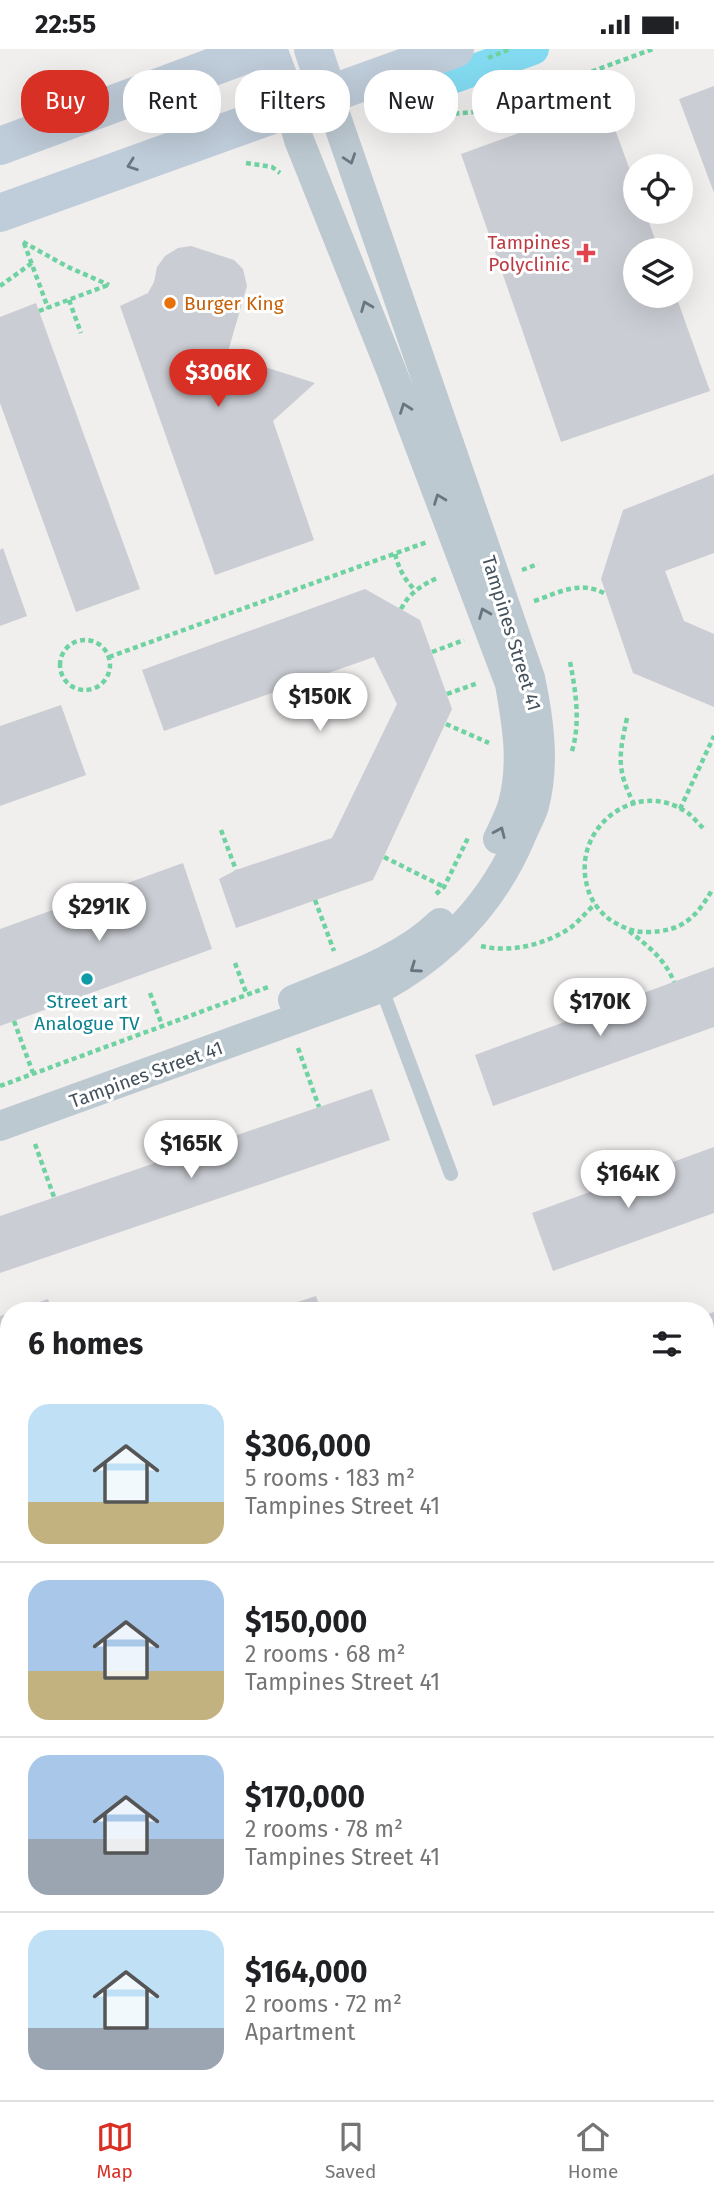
<!DOCTYPE html>
<html lang="en">
<head>
<meta charset="utf-8">
<style>
  :root { --surface:#fff; --page:#f6f6f6; --text:#202124; --muted:#757577; --line:#e0e0e0; --accent:#d93025 }
  body { margin:0; font-family:"Fira Sans",sans-serif; background:var(--page); color:var(--text); height:100vh; display:flex; flex-direction:column; font-size:26px; white-space:nowrap }
  * { box-sizing:border-box; margin:0 }
  p { font-size:23px; color:var(--muted) }
  .icon { flex:none; width:38px; height:38px; fill:none; stroke:currentColor; stroke-width:2; stroke-linecap:round; stroke-linejoin:round }
  .map { position:relative; flex:1; overflow:hidden }
  .sheet { position:absolute; left:0px; top:1253px; width:714px; height:798px; display:flex; flex-direction:column; background:var(--surface); border-radius:28px 28px 0 0; box-shadow:0 7px 28px #0002 }
  .sheet>* { flex:none }
  .top-card { position:absolute; left:21px; top:21px; width:672px; height:63px; display:flex; gap:14px }
  .fabs { position:absolute; left:623px; top:105px; display:grid; gap:14px }
  .fabs a { display:grid; place-items:center; width:70px; height:70px; border-radius:50%; background:var(--surface); box-shadow:0 7px 28px #0002; font-size:35px }
  .price { position:absolute; translate:-50% -60px; padding:0 16px; border-radius:24px; background:#fff; color:#222; font-size:23px; line-height:46px; filter:drop-shadow(0 2px 4px #0008) }
  .price::after { content:''; position:absolute; left:50%; top:42px; width:21px; height:16px; margin-left:-10px; background:inherit; clip-path:polygon(0 0,100% 0,50% 100%) }
  .price.selected { background:var(--accent); color:#fff }
  ul { padding:0; list-style:none }
  li { display:flex; align-items:center; gap:21px; height:175px; padding:0 28px }
  li+li { border-top:2px solid var(--line) }
  li span { display:grid; place-items:center; flex:none; width:196px; height:140px; border-radius:21px; color:#555 }
  li>.icon { margin-inline-start:auto }
  span .icon { width:84px; height:84px; fill:#fffc; stroke-width:1 }
  li b { font-size:30px }
  h2 { display:flex; justify-content:space-between; align-items:center; height:84px; padding:0 28px; font-size:30px }
  .chip { padding:0 24px; border-radius:28px; background:var(--surface); box-shadow:0 7px 28px #0002; font-size:24px; line-height:63px }
  .chip.selected { background:var(--accent); color:#fff }
  .status { display:flex; justify-content:space-between; align-items:center; height:49px; padding:0 35px; background:var(--surface); direction:ltr }
  .status svg { height:19px; fill:currentColor }
  .tabs { display:flex; justify-content:space-around; align-items:center; height:98px; border-top:2px solid var(--line); background:var(--surface); font-size:19px; color:var(--muted) }
  .tabs a { display:grid; justify-items:center; gap:4px }
  .tabs .selected { color:var(--accent) }
  .map>svg:first-child { display:block }
  .green { fill:#b9f2cf }
  .water { fill:#83dbf2 }
  .lines { fill:none; stroke-linecap:round; stroke-linejoin:round }
  .canal { stroke:#83dbf2; stroke-width:32 }
  .building { fill:#cacdd3 }
  .path { stroke:#6ed2a1; stroke-width:4.5; stroke-dasharray:5 3.5; stroke-linecap:butt }
  .lane { stroke:#bdc9d1; stroke-width:14 }
  .street { stroke:#bdc9d1; stroke-width:30 }
  .secondary { stroke:#bfccd9; stroke-width:38 }
  .oneway { stroke:#697680 }
  .oneway2 { stroke:#6a7782 }
  .health-dot { fill:#e0444e; stroke:#fff; stroke-width:2.5 }
  .food-dot { fill:#e8710a; stroke:#fff; stroke-width:2.5 }
  .culture-dot { fill:#0f9aa8; stroke:#fff; stroke-width:2.5 }
  .labels { text-anchor:middle; stroke-width:6; stroke-linejoin:round; paint-order:stroke }
  .health-label { font-size:19px; fill:#be3a42; stroke:#fff; text-anchor:end }
  .food-label { font-size:19px; fill:#c56008; stroke:#fff; text-anchor:start }
  .street-label { font-size:19px; fill:#45525d; stroke:#fff }
  .culture-label { font-size:19px; fill:#0d838f; stroke:#fff }
</style>
</head>
<body>
<div class="status"><b>22:55</b><svg viewBox="0 0 49 12"><path d="M0 12V9h3v3zM5 12V6h3v6zM10 12V3h3v9zM15 12V0h3v12zM26 1h20v11H26zM47 4h2v5h-2z"/></svg></div>
<div class="map">
<svg width="714" height="2051" viewBox="0 0 714 2051">
  <rect width="100%" height="100%" fill="#f1eeee"/>
  <!-- green -->
  <path class="green" d="M714 1524V1697L707 1699 705 1690V1527Z
    M714 1822V2051H395L406 2042H705V1825Z"/>
  <!-- water -->
  <path class="water" d="M714 1877V1988L705 1992V1882Z
    M415 2042H606L593 2051H404Z"/>
  <g class="lines">
    <!-- canal -->
    <path class="canal" d="M421 40 533 0"/>
  </g>
  <!-- building -->
  <path class="building" d="M714 37V144L679 50Z
    M605 53 635 135V163H645L659 201H635V247H676L710 342 561 393 461 105Z
    M191 197 234 211 243 220 247 237 227 306 315 334 273 372 314 491 215 526 120 257 148 244 154 233 157 218 165 207 178 199Z
    M36 254 140 540 76 563 0 354V268Z
    M714 425V504L665 522 684 572 714 585V658L633 624 601 530 623 461Z
    M3 499 27 567 0 577V501Z
    M365 540 420 571 452 660 373 831 236 879 219 830 236 821 332 789 397 655 374 608 164 682 142 621Z
    M61 656 86 726 0 757V677Z
    M183 814 212 900 0 977V880Z
    M714 918V978L493 1057 475 1006Z
    M372 1040 390 1091 0 1224V1167Z
    M714 1098V1164L553 1222 532 1164Z
    M316 1247 321 1262H273V1261Z
    M48 1250 52 1262H16V1261Z
    M714 1263V1328L705 1331V1266Z
    M9 1264V1322H8L0 1298V1267Z
    M9 1436V1652H8L0 1629V1440Z
    M714 1450V1517L705 1520V1453Z
    M9 1689V1767L0 1771V1692Z
    M178 2042H316L317 2043 293 2048 294 2051H180Z"/>
  <g class="lines">
    <!-- path -->
    <path class="path" d="M488 9 510 0
      M405 55 442 66 484 62 653 0
      M246 114 272 118 280 124
      M23 193 68 218 109 236
      M24 194 48 259
      M0 237 32 214
      M69 251 81 284
      M39 262 108 236
      M395 505C399 520 404 530 415 541
      M522 521 538 515
      M534 552C561 543 579 531 606 545
      M401 560C410 543 422 536 439 528
      M60 616a25 25 0 1 1 50 0a25 25 0 1 1-50 0Z
      M432 603 464 591
      M109 608 427 493
      M570 613C576 643 581 676 571 705
      M447 645 478 634
      M627 669C619 706 616 720 634 755
      M446 675 489 694
      M680 760 714 687
      M703 779C698 774 693 768 688 764 635 727 569 781 588 840 591 852 600 863 609 870 621 878 634 884 649 883 682 882 696 869 712 841
      M221 781 236 821
      M384 808 444 838
      M436 845 444 838 468 789
      M315 851 334 902
      M629 882C648 897 665 910 674 933
      M481 897C509 904 543 896 567 881 577 875 586 863 595 855
      M235 914 247 946
      M150 944 162 976
      M14 972 33 1024
      M298 999 319 1058
      M0 1037 268 938
      M35 1095 54 1148
      M0 1385 9 1382
      M3 1421 9 1402
      M705 1704 714 1701
      M705 1868 714 1863
      M377 2051 391 2042"/>
    <!-- lane -->
    <path class="lane" d="M380 935 451 1125"/>
    <!-- street -->
    <path class="street" d="M290 59 299 91 391 321 510 635C517 675 524 714 513 755 510 767 503 779 498 790
      M293 951C343 930 401 912 440 874
      M0 1077 381 939C444 904 493 854 521 787 525 777 531 767 534 757 545 715 539 671 530 629L328 45"/>
    <!-- secondary -->
    <path class="secondary" d="M268 0 290 59
      M313 0 328 45
      M0 97 261 0
      M0 164 455 0
      M705 1744 714 1741
      M705 1779 714 1776
      M0 1901H9
      M0 1941H9"/>
  </g>
  <!-- one-way arrows -->
  <defs><path id="oneway-chevron" d="M-2-3.5L2.5 0L-2 3.5" fill="none" stroke-width="1.6" stroke-linecap="round" stroke-linejoin="round" transform="scale(1.75)"/></defs>
  <g class="oneway">
    <use href="#oneway-chevron" transform="translate(350 110) rotate(71)"/>
    <use href="#oneway-chevron" transform="translate(366 257) rotate(-112)"/>
    <use href="#oneway-chevron" transform="translate(405 359) rotate(-110)"/>
    <use href="#oneway-chevron" transform="translate(439 450) rotate(-111)"/>
    <use href="#oneway-chevron" transform="translate(484 564) rotate(-112)"/>
    <use href="#oneway-chevron" transform="translate(500 783) rotate(-66)"/>
    <use href="#oneway-chevron" transform="translate(415 919) rotate(145)"/>
  </g>
  <use class="oneway2" href="#oneway-chevron" transform="translate(132 116) rotate(160)"/>
  <!-- markers -->
  <path class="health-dot" d="M582.5 193.5h7v7h7v7h-7v7h-7v-7h-7v-7h7z"/>
  <circle class="food-dot" cx="170" cy="254" r="7"/>
  <circle class="culture-dot" cx="87" cy="930" r="7"/>
  <g class="labels">
    <!-- health labels -->
    <g class="health-label">
      <text x="570" y="200">Tampines<tspan x="570" dy="22">Polyclinic</tspan></text>
    </g>
    <!-- food labels -->
    <g class="food-label">
      <text x="184" y="261">Burger King</text>
    </g>
    <!-- street labels -->
    <g class="street-label">
      <text transform="translate(512 584) rotate(73)" y="7">Tampines Street 41</text>
      <text transform="translate(146 1025) rotate(-20)" y="7">Tampines Street 41</text>
    </g>
    <!-- culture labels -->
    <g class="culture-label">
      <text x="87" y="959">Street art<tspan x="87" dy="22">Analogue TV</tspan></text>
    </g>
  </g>
</svg>
<div class="fabs">
<a><svg class="icon" aria-label="locate" viewBox="0 0 24 24"><circle cx="12" cy="12" r="6"/><path d="M12 2v4M12 18v4M2 12h4M18 12h4"/></svg></a>
<a><svg class="icon" aria-label="layers" viewBox="0 0 24 24"><path d="M12 4l9 5-9 5-9-5zM3 14l9 5 9-5"/></svg></a>
</div>
<b class="price selected" style="left:218px;top:360px">$306K</b>
<b class="price" style="left:320px;top:684px">$150K</b>
<b class="price" style="left:99px;top:894px">$291K</b>
<b class="price" style="left:600px;top:989px">$170K</b>
<b class="price" style="left:191px;top:1131px">$165K</b>
<b class="price" style="left:628px;top:1161px">$164K</b>
<div class="top-card">
<a class="chip selected">Buy</a>
<a class="chip">Rent</a>
<a class="chip">Filters</a>
<a class="chip">New</a>
<a class="chip">Apartment</a>
</div>
<section class="sheet">
<h2>6 homes<svg class="icon" aria-label="filters" viewBox="0 0 24 24"><path d="M4 7h16M4 17h16"/><circle cx="9" cy="7" r="2"/><circle cx="15" cy="17" r="2"/></svg></h2>
<ul>
<li><span style="background:linear-gradient(#bfe0f5 70%,#c2b280 0)"><svg class="icon" aria-label="home" viewBox="0 0 24 24"><path d="M3 11l9-7 9 7M6 9v11h12V9"/></svg></span><div><b>$306,000</b><p>5 rooms · 183 m²</p><p>Tampines Street 41</p></div></li>
<li><span style="background:linear-gradient(#a9c7e8 65%,#c2b280 0)"><svg class="icon" aria-label="home" viewBox="0 0 24 24"><path d="M3 11l9-7 9 7M6 9v11h12V9"/></svg></span><div><b>$150,000</b><p>2 rooms · 68 m²</p><p>Tampines Street 41</p></div></li>
<li><span style="background:linear-gradient(#a9c7e8 60%,#9aa5b1 0)"><svg class="icon" aria-label="home" viewBox="0 0 24 24"><path d="M3 11l9-7 9 7M6 9v11h12V9"/></svg></span><div><b>$170,000</b><p>2 rooms · 78 m²</p><p>Tampines Street 41</p></div></li>
<li><span style="background:linear-gradient(#bfe0f5 70%,#9aa5b1 0)"><svg class="icon" aria-label="home" viewBox="0 0 24 24"><path d="M3 11l9-7 9 7M6 9v11h12V9"/></svg></span><div><b>$164,000</b><p>2 rooms · 72 m²</p><p>Apartment</p></div></li>
</ul>
</section>
</div>
<nav class="tabs">
<a class="selected"><svg class="icon" aria-label="map" viewBox="0 0 24 24"><path d="M3 6l6-2 6 2 6-2v14l-6 2-6-2-6 2zM9 4v14M15 6v14"/></svg>Map</a>
<a><svg class="icon" aria-label="saved" viewBox="0 0 24 24"><path d="M7 4h10v16l-5-4-5 4z"/></svg>Saved</a>
<a><svg class="icon" aria-label="home" viewBox="0 0 24 24"><path d="M3 11l9-7 9 7M6 9v11h12V9"/></svg>Home</a>
</nav>
</body>
</html>
